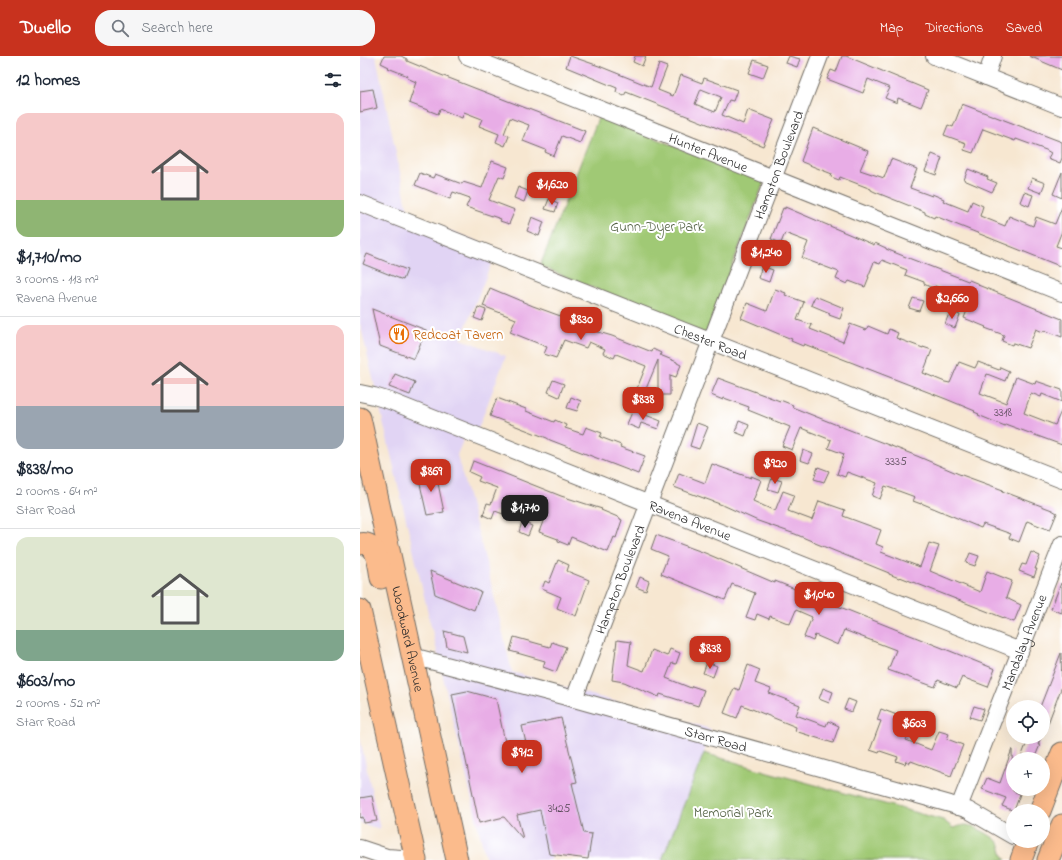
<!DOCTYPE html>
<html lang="en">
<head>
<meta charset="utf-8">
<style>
  :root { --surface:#fff; --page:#f6f6f7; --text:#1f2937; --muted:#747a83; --line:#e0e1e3; --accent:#c8321e }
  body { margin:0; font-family:"Indie Flower",sans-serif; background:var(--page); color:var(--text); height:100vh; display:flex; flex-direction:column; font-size:15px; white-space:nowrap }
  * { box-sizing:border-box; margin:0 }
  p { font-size:13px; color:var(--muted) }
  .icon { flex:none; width:22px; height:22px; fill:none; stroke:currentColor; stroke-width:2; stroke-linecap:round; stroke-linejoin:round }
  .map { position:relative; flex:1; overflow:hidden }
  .panel { display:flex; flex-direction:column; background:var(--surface); width:360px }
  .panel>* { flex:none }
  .controls { position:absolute; left:646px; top:644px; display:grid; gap:8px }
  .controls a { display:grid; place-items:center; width:44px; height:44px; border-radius:50%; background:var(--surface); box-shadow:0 4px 16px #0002; font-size:20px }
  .price { position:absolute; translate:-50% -34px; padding:0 9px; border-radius:8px; background:var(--accent); color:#fff; font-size:13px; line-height:26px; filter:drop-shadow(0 1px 2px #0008) }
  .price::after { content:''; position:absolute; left:50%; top:24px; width:12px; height:9px; margin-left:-6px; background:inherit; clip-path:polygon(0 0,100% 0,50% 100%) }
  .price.current { background:#222; color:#fff }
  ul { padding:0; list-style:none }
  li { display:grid; align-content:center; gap:8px; height:212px; padding:0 16px }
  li+li { border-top:1px solid var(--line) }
  li span { display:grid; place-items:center; height:124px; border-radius:12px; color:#555 }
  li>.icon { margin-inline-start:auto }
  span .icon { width:72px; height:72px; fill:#fffc; stroke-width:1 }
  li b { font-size:17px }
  h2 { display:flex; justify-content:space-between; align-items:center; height:48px; padding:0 16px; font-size:17px }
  header { display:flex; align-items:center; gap:24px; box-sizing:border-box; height:56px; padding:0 20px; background:var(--accent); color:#fff }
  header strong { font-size:19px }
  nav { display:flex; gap:22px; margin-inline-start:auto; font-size:14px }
  .search { width:280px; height:36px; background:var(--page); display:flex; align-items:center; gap:10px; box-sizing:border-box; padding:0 14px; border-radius:16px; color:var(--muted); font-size:15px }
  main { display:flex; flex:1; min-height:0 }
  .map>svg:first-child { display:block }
  .built { fill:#e1d4f4 }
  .green { fill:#a0c974; stroke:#667a50 }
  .building { fill:#e8ade6; fill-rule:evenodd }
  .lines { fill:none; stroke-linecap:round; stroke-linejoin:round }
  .minor-casing { stroke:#726d65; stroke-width:18 }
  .major-casing { stroke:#726d65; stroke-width:23 }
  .minor { stroke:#fff; stroke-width:16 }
  .major { stroke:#fbbb8c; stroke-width:21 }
  .labels { text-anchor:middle; stroke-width:4; stroke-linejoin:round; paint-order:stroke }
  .number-label { font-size:12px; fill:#5a4c5a }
  .street-label { font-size:14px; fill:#2b2b2b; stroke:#fff }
  .park-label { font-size:14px; fill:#546245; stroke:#fff }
  .food-label { font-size:14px; fill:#c56008; stroke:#fff; text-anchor:start }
</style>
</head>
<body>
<header>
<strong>Dwello</strong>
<div class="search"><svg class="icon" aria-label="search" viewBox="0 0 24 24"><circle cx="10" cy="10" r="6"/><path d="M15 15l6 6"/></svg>Search here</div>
<nav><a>Map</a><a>Directions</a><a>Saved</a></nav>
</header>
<main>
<section class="panel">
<h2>12 homes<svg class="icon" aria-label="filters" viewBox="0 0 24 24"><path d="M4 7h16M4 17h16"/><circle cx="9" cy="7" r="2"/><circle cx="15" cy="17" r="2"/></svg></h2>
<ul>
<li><span style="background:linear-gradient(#f6c9c9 70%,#8fb573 0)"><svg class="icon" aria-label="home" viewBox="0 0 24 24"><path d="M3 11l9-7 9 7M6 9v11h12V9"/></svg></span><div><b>$1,710/mo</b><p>3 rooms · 113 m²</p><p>Ravena Avenue</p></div></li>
<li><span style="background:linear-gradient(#f6c9c9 65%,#9aa5b1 0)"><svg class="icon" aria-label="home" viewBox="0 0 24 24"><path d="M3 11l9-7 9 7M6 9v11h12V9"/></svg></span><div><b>$838/mo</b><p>2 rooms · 64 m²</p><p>Starr Road</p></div></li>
<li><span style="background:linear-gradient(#dfe7d0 75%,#7fa58c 0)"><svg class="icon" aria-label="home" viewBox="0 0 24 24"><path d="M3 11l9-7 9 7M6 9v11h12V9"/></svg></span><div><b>$603/mo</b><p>2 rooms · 52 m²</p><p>Starr Road</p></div></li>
</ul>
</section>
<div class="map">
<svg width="702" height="804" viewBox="0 0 702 804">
  <rect width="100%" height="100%" fill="#fff"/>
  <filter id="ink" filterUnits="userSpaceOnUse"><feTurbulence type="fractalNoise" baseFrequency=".025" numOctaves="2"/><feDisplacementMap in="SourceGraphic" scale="8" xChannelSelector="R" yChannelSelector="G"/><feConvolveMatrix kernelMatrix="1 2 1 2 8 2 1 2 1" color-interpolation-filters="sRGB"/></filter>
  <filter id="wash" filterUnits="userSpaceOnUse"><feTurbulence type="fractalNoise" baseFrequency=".012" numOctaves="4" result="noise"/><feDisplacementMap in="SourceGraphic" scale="16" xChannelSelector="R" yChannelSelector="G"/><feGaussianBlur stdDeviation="0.9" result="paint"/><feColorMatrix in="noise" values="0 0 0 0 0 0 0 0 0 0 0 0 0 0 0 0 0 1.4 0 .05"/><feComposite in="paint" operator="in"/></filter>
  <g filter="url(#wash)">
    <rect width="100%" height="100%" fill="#f7e7d1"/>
    <!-- built -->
    <path class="built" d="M0 0H16L48 155 58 162 137 193 101 283 146 300 113 386 104 382 97 399 126 506 152 616 351 673 344 697 302 804H235L192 798 191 804H126L0 267Z
      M0 682 20 773 0 767Z"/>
    <!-- green -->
    <path class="green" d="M239 60 404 126 346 278 180 210Z
      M344 697 408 716 583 764 593 772C597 771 602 769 606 769 613 769 635 781 639 787 642 793 641 799 646 804H302Z"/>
    <g id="blocks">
      <!-- building -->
      <path class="building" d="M24 0H41L47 3V5L81 19 225 75 220 87 202 80 194 100 185 96 186 94 163 85 169 69 150 62 144 78 149 80 145 90 136 86 139 78 119 70 122 63 104 56 102 62 80 53 78 58 49 47 56 26 47 22 48 20 28 12 29 11 21 7Z
        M210 0 239 10 291 31 299 8 307 11 298 34 313 40 321 19 342 27 344 22 377 34 373 45 369 44 362 59 383 68 388 54 414 64 403 90 266 36 264 40 256 36 257 32 206 11ZM341 33 361 41 355 56 335 48Z
        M275 0H286L282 10 273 6Z
        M429 0 440 3 437 11 426 7Z
        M482 0H486L568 34 561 51 538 42 537 47 525 42 530 32 508 23 503 37 467 23 471 14 476 16Z
        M669 0H702V14Z
        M394 4 408 9 403 22 389 17Z
        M13 33 17 52 0 56V35Z
        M602 48 702 86V102L700 107 688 102 691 97 686 94 656 83 655 85 623 73 613 97 604 94 606 87 584 79 588 69 593 71Z
        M453 72 508 95 500 114 524 122 531 103 539 106 557 113 550 132 572 140V138L584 143 583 145 608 155 612 145 623 150 620 160 645 170 649 160 673 170 676 161 695 168 702 151V175L696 190 702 192V211L575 160 574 162 565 158V156L515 136 511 134V133L480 121 479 124 471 121 472 118 442 106 441 105Z
        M572 98 582 102 576 119 565 115Z
        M132 105 148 111 144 122 139 120 129 144 155 154 149 168 140 165 141 163 106 151 110 142 93 136 90 143 55 129 60 117 73 122 75 118 102 128 103 126 122 132Z
        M608 113 628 121 627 123 637 127 632 136 604 124Z
        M702 116V142L693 138Z
        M672 122 685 127 681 137 668 132Z
        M158 131 168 135 164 146 154 142Z
        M664 136 673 139 669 150 660 146Z
        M189 143 198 147 195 156 185 153Z
        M425 151 498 182 514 189 515 187 526 192V193L551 203 608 225 609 224 619 228 618 229 702 263V281L684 274 683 276 676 273 668 292 653 287 652 289 642 285 644 279 625 272 626 271 604 262 610 247 595 241 597 239 575 230 574 233 564 228V226L545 219 547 214 522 204 520 208 514 206 508 221H509L505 231 489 225 487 228 476 223 479 216 442 202 448 186 425 177 421 187 411 183 423 152 425 153Z
        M172 161 184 166 179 180 167 175Z
        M7 198 47 214 43 224 3 208Z
        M402 210 413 214 409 226 398 222Z
        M130 232 173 250 206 262 214 265V267L235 275 252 280 292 296 293 293 301 297 300 299 317 306V307L321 309 316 321 310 319V339H298V304L278 352 266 347 271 333 276 335 286 310 256 298 254 302 243 297 245 293 229 286 226 292 204 284 196 302 184 298 187 291 150 276 156 263 123 250Z
        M415 233 426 237 425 239 444 246 437 264 452 269 450 273 483 286 490 268 506 274 508 270 527 278 529 273 538 277 536 282 563 292V291L572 294 563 317 585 326 590 327 599 306 615 312 618 306 639 314 640 311 649 315 645 325 627 318 620 337 641 345 646 347 656 321 675 328 676 325 702 334V346L682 338 681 341 671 337 664 357 695 369 702 353V389L645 368V370L618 359 619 358 614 356 615 355 586 343 444 288 443 290 431 285 432 283 419 278 381 262 387 247 407 255Z
        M455 240 484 252 480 263 469 259 470 257 451 249Z
        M553 242 563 245 559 255 549 252Z
        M118 251 126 254 122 265 114 262Z
        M12 253 66 274 54 303 20 290Z
        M590 255 600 259 595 272 585 268Z
        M35 318 55 326 50 339 29 331Z
        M358 322 420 345V344L433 349 432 351 482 371 557 400 599 418 643 434 642 435 692 454 697 457 690 474 667 465 659 486 649 482 651 478 623 468 621 472 561 447V448L553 445 555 441 525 430 520 443 512 440 517 427 487 416 485 421 477 418 484 398 468 392 471 384 441 372 432 394 422 390 430 371 388 354 389 351 364 342 363 344 351 339Z
        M193 324 204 328 199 341 188 336Z
        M211 341 221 345 217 355 207 352Z
        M137 342 166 353V355L194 366 195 364 206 369 205 372 223 378 226 371 242 377 240 381 261 389 260 391 285 400 278 418 190 384 187 382 130 360Z
        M273 354 301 365 298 373 281 367 279 373 267 368Z
        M379 365 389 369 385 380 375 376Z
        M337 367 348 371 339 393 330 390Z
        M443 394 453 398 449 407 440 404Z
        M113 405 201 440 242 453 241 454 260 462V463L262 464 256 482 254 481 248 496 211 481 208 489 198 485V483L179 476 187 455 161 444 154 462 135 455 132 463 123 459 127 447 131 448 137 432 118 425 120 421 109 416Z
        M352 408 391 422V420L401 424 393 445 415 455 423 435 434 439 428 455 452 464 459 445 485 454 483 460 521 474 516 488 523 491 521 496 560 511 569 487 579 490 570 515 620 536 627 515 652 525 646 542 661 549 654 566 540 521 539 522 529 518V517L455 487 454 486 435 478 398 465 365 450 314 431 319 417 345 427Z
        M458 411 469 415 464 426 454 423Z
        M75 413 84 456 67 459 60 428 63 427 60 416Z
        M412 422 422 425 418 436 408 433Z
        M162 466 172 470 168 480 159 476Z
        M296 479 345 497 415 527V525L635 613 628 631 602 621 597 632 578 624 575 631 528 614 536 594 484 574 478 589 455 579 453 585 444 581 452 561 436 554 430 568 410 560 409 563 397 558 395 564 386 561 395 537 372 528 365 544 301 518 308 500 291 493Z
        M671 496 680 500 675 513H677L674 521 659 515 662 508 666 509Z
        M610 497 619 500 615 510 606 507Z
        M198 504 209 509 207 515 229 524 216 560 197 552 201 541 182 533 185 525 189 527Z
        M70 515 121 536 114 554 75 538Z
        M280 521 289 525 286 535 276 531Z
        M701 527H702V557L691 553Z
        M84 575 103 580 107 596 87 591Z
        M154 581 190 591 192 586 206 591 196 616 183 611 185 605 150 595Z
        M257 584 271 586 268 609 284 615 292 594 307 600 310 593 320 597 316 608 312 607 306 622 331 632 332 630 344 634 338 650 300 638 299 641 264 626 252 624Z
        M701 597 702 630 684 678H683V651H680Z
        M347 606 357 610 353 621 343 617Z
        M388 609 400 614 395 627 411 633 409 637 440 649 436 659 466 670 468 665 479 670 473 687 435 675 436 671 382 649 377 662 364 657 374 632 379 634Z
        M463 632 473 636 469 647 459 643Z
        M107 635 136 643 146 691 166 687 162 670 201 662 217 726 212 727 224 777 232 778 228 803 189 798 180 754 157 759 163 783 144 761 119 767 92 638Z
        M488 643 496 646 492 656 484 653Z
        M614 650 624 653 620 664 610 661Z
        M521 653 550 664 549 665 553 667 546 684 571 694 579 675 589 678 587 683 603 689 591 720 551 705 550 707 546 705 545 708 536 705 538 701 520 695 519 697 510 694 521 665 517 664Z
        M669 681H681L678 689H680L674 703 662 699Z
        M652 693 653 735 660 738 654 755 642 750 646 742 622 733 627 722 640 727Z
        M12 740 17 765 4 767 3 761 0 762V742Z"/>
    </g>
  </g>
  <g filter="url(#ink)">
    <use href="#blocks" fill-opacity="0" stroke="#726d65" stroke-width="1"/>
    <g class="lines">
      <defs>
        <g id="minor">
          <path id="s1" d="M107 0 702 237"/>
          <path d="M574 0 702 51"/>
          <path d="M626 21 633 0"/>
          <path id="s2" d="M0 147 702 424"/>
          <path id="s3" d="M0 337 14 340 30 345 660 595"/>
          <path id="s4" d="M52 600 214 643 590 748 608 754 653 780"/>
          <path id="s5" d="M214 643 460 0"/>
          <path id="s6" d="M599 751 702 488"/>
          <path d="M0 792 27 801 55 803"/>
        </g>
        <g id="major">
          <path id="s7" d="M0 362 97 804"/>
          <path d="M0 488C17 484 19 509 21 522"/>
          <path d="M0 554 56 804"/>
          <path d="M680 755 702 697"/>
          <path d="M661 804 668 785"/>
          <path d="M688 804 702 769"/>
        </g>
      </defs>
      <!-- minor casing -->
      <use href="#minor" class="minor-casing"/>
      <!-- major casing -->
      <use href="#major" class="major-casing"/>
      <!-- minor -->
      <use href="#minor" class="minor"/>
      <!-- major -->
      <use href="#major" class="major"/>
    </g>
  </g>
  <!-- icons -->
  <defs>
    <symbol id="restaurant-ring" viewBox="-11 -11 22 22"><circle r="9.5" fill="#fff" stroke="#e8710a" stroke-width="1.5"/><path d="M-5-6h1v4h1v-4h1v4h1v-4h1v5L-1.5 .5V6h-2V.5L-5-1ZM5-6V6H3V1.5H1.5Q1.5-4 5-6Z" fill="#e8710a"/></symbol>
  </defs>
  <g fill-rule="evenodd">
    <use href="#restaurant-ring" x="28" y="267" width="22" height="22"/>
  </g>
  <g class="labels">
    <!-- number labels -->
    <g class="number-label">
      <text x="643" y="360">3318</text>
      <text x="536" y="409">3335</text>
      <text x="199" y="756">3425</text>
    </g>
    <!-- street labels -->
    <g class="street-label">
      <text dy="5" stroke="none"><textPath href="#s1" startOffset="260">Hunter Avenue</textPath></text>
      <text dy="5" stroke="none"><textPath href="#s5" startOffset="572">Hampton Boulevard</textPath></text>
      <text dy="5" stroke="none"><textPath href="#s2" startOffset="377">Chester Road</textPath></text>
      <text dy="5" stroke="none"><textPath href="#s3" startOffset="354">Ravena Avenue</textPath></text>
      <text dy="5" stroke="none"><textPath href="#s5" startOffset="128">Hampton Boulevard</textPath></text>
      <text dy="5" stroke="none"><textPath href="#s7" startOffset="226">Woodward Avenue</textPath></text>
      <text dy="5" stroke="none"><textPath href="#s6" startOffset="177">Mandalay Avenue</textPath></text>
      <text dy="5" stroke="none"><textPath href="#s4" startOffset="315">Starr Road</textPath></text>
    </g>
    <!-- park labels -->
    <g class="park-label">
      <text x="297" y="175">Gunn-Dyer Park</text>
      <text x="373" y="761">Memorial Park</text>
    </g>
    <!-- food labels -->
    <g class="food-label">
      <text x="53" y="283">Redcoat Tavern</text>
    </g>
  </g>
</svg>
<div class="controls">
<a><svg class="icon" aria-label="locate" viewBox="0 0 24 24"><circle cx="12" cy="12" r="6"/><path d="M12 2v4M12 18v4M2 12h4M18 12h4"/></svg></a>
<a>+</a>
<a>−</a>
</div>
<b class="price" style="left:192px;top:150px">$1,620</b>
<b class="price" style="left:406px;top:218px">$1,240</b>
<b class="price" style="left:592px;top:264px">$2,660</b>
<b class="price" style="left:221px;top:285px">$830</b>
<b class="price" style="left:283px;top:365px">$838</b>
<b class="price" style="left:415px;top:429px">$920</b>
<b class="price" style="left:71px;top:437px">$869</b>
<b class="price current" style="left:165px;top:473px">$1,710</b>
<b class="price" style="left:459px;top:560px">$1,040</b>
<b class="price" style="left:350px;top:614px">$838</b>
<b class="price" style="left:554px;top:689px">$603</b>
<b class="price" style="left:162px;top:718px">$912</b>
</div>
</main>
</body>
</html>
